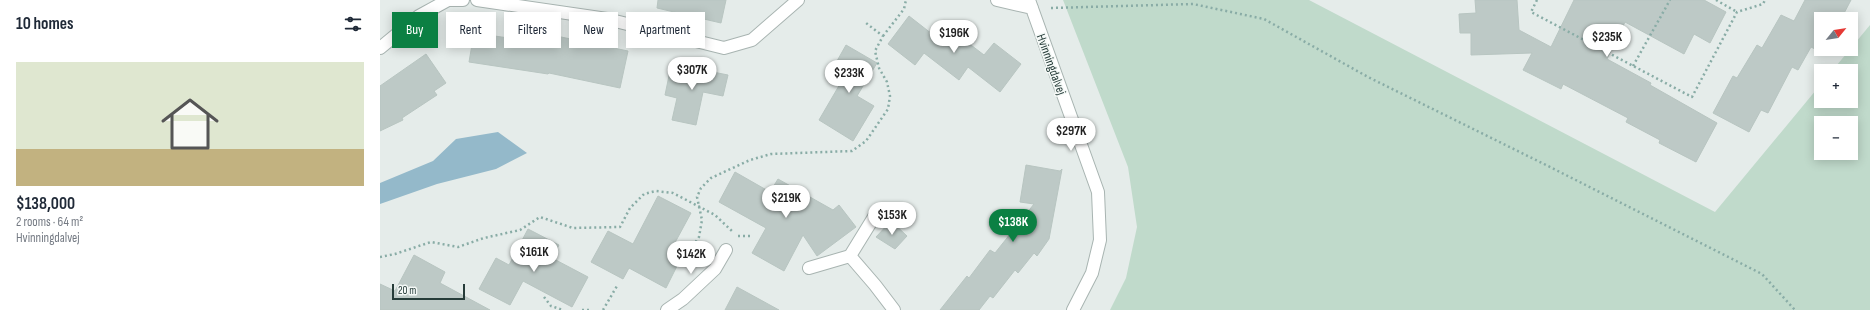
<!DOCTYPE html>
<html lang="en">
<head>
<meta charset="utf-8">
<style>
  :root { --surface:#fff; --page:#f2f2f3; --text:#1f2937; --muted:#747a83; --line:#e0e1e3; --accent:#0b8043 }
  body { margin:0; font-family:"Sofia Sans Condensed",sans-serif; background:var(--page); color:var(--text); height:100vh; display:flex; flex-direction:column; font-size:15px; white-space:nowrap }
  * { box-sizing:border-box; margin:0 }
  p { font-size:13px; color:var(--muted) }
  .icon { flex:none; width:22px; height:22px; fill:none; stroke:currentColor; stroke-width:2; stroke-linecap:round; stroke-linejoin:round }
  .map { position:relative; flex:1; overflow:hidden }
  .panel { display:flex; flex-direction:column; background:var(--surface); width:380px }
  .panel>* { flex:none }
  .banner { position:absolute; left:12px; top:12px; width:380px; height:36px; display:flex; gap:8px }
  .needle { width:26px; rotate:60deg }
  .controls { position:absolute; left:1434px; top:12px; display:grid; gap:8px }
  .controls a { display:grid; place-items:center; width:44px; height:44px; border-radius:0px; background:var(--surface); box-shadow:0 2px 10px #0003; font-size:20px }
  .scale { position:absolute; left:12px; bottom:10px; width:73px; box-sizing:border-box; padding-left:4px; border:2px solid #263c39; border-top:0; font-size:11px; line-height:14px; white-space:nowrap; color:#263c39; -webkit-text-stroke:3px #f5f9f7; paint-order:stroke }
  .price { position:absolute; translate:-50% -34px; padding:0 9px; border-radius:14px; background:#fff; color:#222; font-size:13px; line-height:26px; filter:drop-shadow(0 1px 2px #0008) }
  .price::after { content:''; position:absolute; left:50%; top:24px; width:12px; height:9px; margin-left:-6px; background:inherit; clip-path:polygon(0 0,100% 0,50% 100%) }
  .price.on { background:var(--accent); color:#fff }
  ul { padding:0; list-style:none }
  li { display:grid; align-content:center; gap:8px; height:212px; padding:0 16px }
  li+li { border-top:1px solid var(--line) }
  li span { display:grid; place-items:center; height:124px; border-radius:0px; color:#555 }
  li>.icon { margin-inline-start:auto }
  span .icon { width:72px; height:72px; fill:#fffc; stroke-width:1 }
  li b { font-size:17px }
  h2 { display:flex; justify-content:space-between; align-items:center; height:48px; padding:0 16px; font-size:17px }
  .pill { padding:0 14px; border-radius:0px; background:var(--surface); box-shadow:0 2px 10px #0003; font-size:14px; line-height:36px }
  .pill.on { background:var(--accent); color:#fff }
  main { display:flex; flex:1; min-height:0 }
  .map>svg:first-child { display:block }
  .green { fill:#c0dacb; fill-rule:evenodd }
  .water { fill:#94b9ca }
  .building { fill:#bdc9c6; stroke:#b8c5c1 }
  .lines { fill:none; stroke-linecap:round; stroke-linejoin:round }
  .minor-casing { stroke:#a8b4b1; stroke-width:14 }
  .path { stroke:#89aca6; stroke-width:2.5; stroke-dasharray:2 3; stroke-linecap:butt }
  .minor { stroke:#fff; stroke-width:12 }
  .labels { text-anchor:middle; stroke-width:3; stroke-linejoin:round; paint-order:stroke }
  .street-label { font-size:13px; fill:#263c39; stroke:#f5f9f7 }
</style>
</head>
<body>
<main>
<section class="panel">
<h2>10 homes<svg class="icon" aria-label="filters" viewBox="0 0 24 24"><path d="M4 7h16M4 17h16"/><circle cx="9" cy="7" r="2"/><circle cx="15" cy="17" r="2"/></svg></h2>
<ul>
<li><span style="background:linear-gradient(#dfe7d0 70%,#c2b280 0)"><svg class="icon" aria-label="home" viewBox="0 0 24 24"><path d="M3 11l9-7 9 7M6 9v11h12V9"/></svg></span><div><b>$138,000</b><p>2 rooms · 64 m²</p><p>Hvinningdalvej</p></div></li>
</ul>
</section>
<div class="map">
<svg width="1490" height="310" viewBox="0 0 1490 310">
  <rect width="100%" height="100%" fill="#e5ecea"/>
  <!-- green -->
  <path class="green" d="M683 0H929L1335 212 1441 84V101H1471V71H1452L1490 25V310H730L746 278 757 227 748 167ZM1441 123H1471V153H1441Z"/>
  <!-- water -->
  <path class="water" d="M118 132 147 153 116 169 57 184 0 204V183L53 161 76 139Z"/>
  <!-- building -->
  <path class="building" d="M278 0H346L341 23 277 8Z
    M1095 0H1137L1139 30 1171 47 1194 0H1324L1346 12 1330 43 1314 34 1304 54 1245 22 1227 59 1271 83 1270 85 1337 123 1316 162 1279 143 1280 140 1246 122 1248 118 1183 84 1181 89 1143 70 1152 53 1091 55V33H1080L1079 14 1096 13Z
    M1425 0H1471L1461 19H1441V37L1435 49 1431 47 1418 70 1412 67 1388 113 1381 110 1369 132 1333 113 1353 76 1357 78 1377 45 1382 48 1401 15 1414 21Z
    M529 16 561 41 570 29 604 55 614 43 641 64 620 92 588 67 579 80 544 53 535 65 508 44Z
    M94 33 142 40 143 35 162 38V33L248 51 240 88 169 73 168 74 89 62Z
    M466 45 497 63 477 96 494 106 473 141 439 120 460 84 448 77Z
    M46 54 66 83 54 91 57 95 22 118 23 120 0 131V86Z
    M291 66 328 74V71L348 75 343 96 323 92 316 125 292 120 297 98 285 95Z
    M646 165 680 171 682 169 669 239 657 256 654 253 638 273 635 270 613 298 610 296 599 310H560L587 276 589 278 610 250 615 253 654 204 640 202Z
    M355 172 390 192 398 179 453 210 459 205 476 227 437 256 423 235 404 271 372 253 386 228 339 202Z
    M278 196 311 213 291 250 302 256 286 288 249 268 243 279 211 262 228 231 253 244Z
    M511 221 527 236 515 249 496 237Z
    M148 229 179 245 172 258 208 277 192 307 143 281 130 305 99 289 116 258 129 265Z
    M34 255 65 272 60 283 110 310H0V284L15 291Z
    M357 287 399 310H345Z"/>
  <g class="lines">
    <defs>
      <path id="minor" d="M97 0 227 19 344 48 372 40 418 0
        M617 0 652 8
        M649 0 718 192 720 240 712 273 693 310
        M0 48 39 16 68 0H83
        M470 256 495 285 514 310
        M429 268 470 256 494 217
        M287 310 303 299 335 269 346 250"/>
    </defs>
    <!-- minor casing -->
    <use href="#minor" class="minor-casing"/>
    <!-- path -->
    <path class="path" d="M1157 0 1151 12 1312 97 1357 12 1383 4 1385 0
      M1336 0 1357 12
      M671 8 813 4 884 19 988 77 1164 164 1382 274 1415 310
      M503 36 524 9 526 0
      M1253 66 1290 0
      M358 236H370
      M0 257 15 254 51 242 78 247 104 238 140 230 160 217 193 228 240 227 250 208 264 194 276 191 293 193 335 215 353 232
      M320 259 309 252 319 237 322 220 317 197 321 188 331 178 370 160 391 154 472 151 486 141 508 109 510 96 507 82 499 68 495 51 503 36 486 23
      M164 297 171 306 183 310
      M202 310H209
      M223 310 237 286"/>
    <!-- minor -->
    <use href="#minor" class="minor"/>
  </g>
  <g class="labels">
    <!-- street labels -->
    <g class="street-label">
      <text transform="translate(672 64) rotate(70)" y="5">Hvinningdalvej</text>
    </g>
  </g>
</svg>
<div class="controls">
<a><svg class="needle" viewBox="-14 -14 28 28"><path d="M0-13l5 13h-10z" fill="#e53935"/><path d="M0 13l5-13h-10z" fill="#747a83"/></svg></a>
<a>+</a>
<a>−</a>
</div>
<div class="scale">20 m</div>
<b class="price" style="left:574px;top:54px">$196K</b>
<b class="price" style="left:1227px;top:58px">$235K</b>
<b class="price" style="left:312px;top:91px">$307K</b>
<b class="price" style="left:469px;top:94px">$233K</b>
<b class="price" style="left:691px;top:152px">$297K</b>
<b class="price" style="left:406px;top:219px">$219K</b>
<b class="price" style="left:512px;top:236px">$153K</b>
<b class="price on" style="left:633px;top:243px">$138K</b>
<b class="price" style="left:154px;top:273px">$161K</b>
<b class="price" style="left:311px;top:275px">$142K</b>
<div class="banner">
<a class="pill on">Buy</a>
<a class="pill">Rent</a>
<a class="pill">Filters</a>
<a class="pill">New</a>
<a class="pill">Apartment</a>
</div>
</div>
</main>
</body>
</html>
